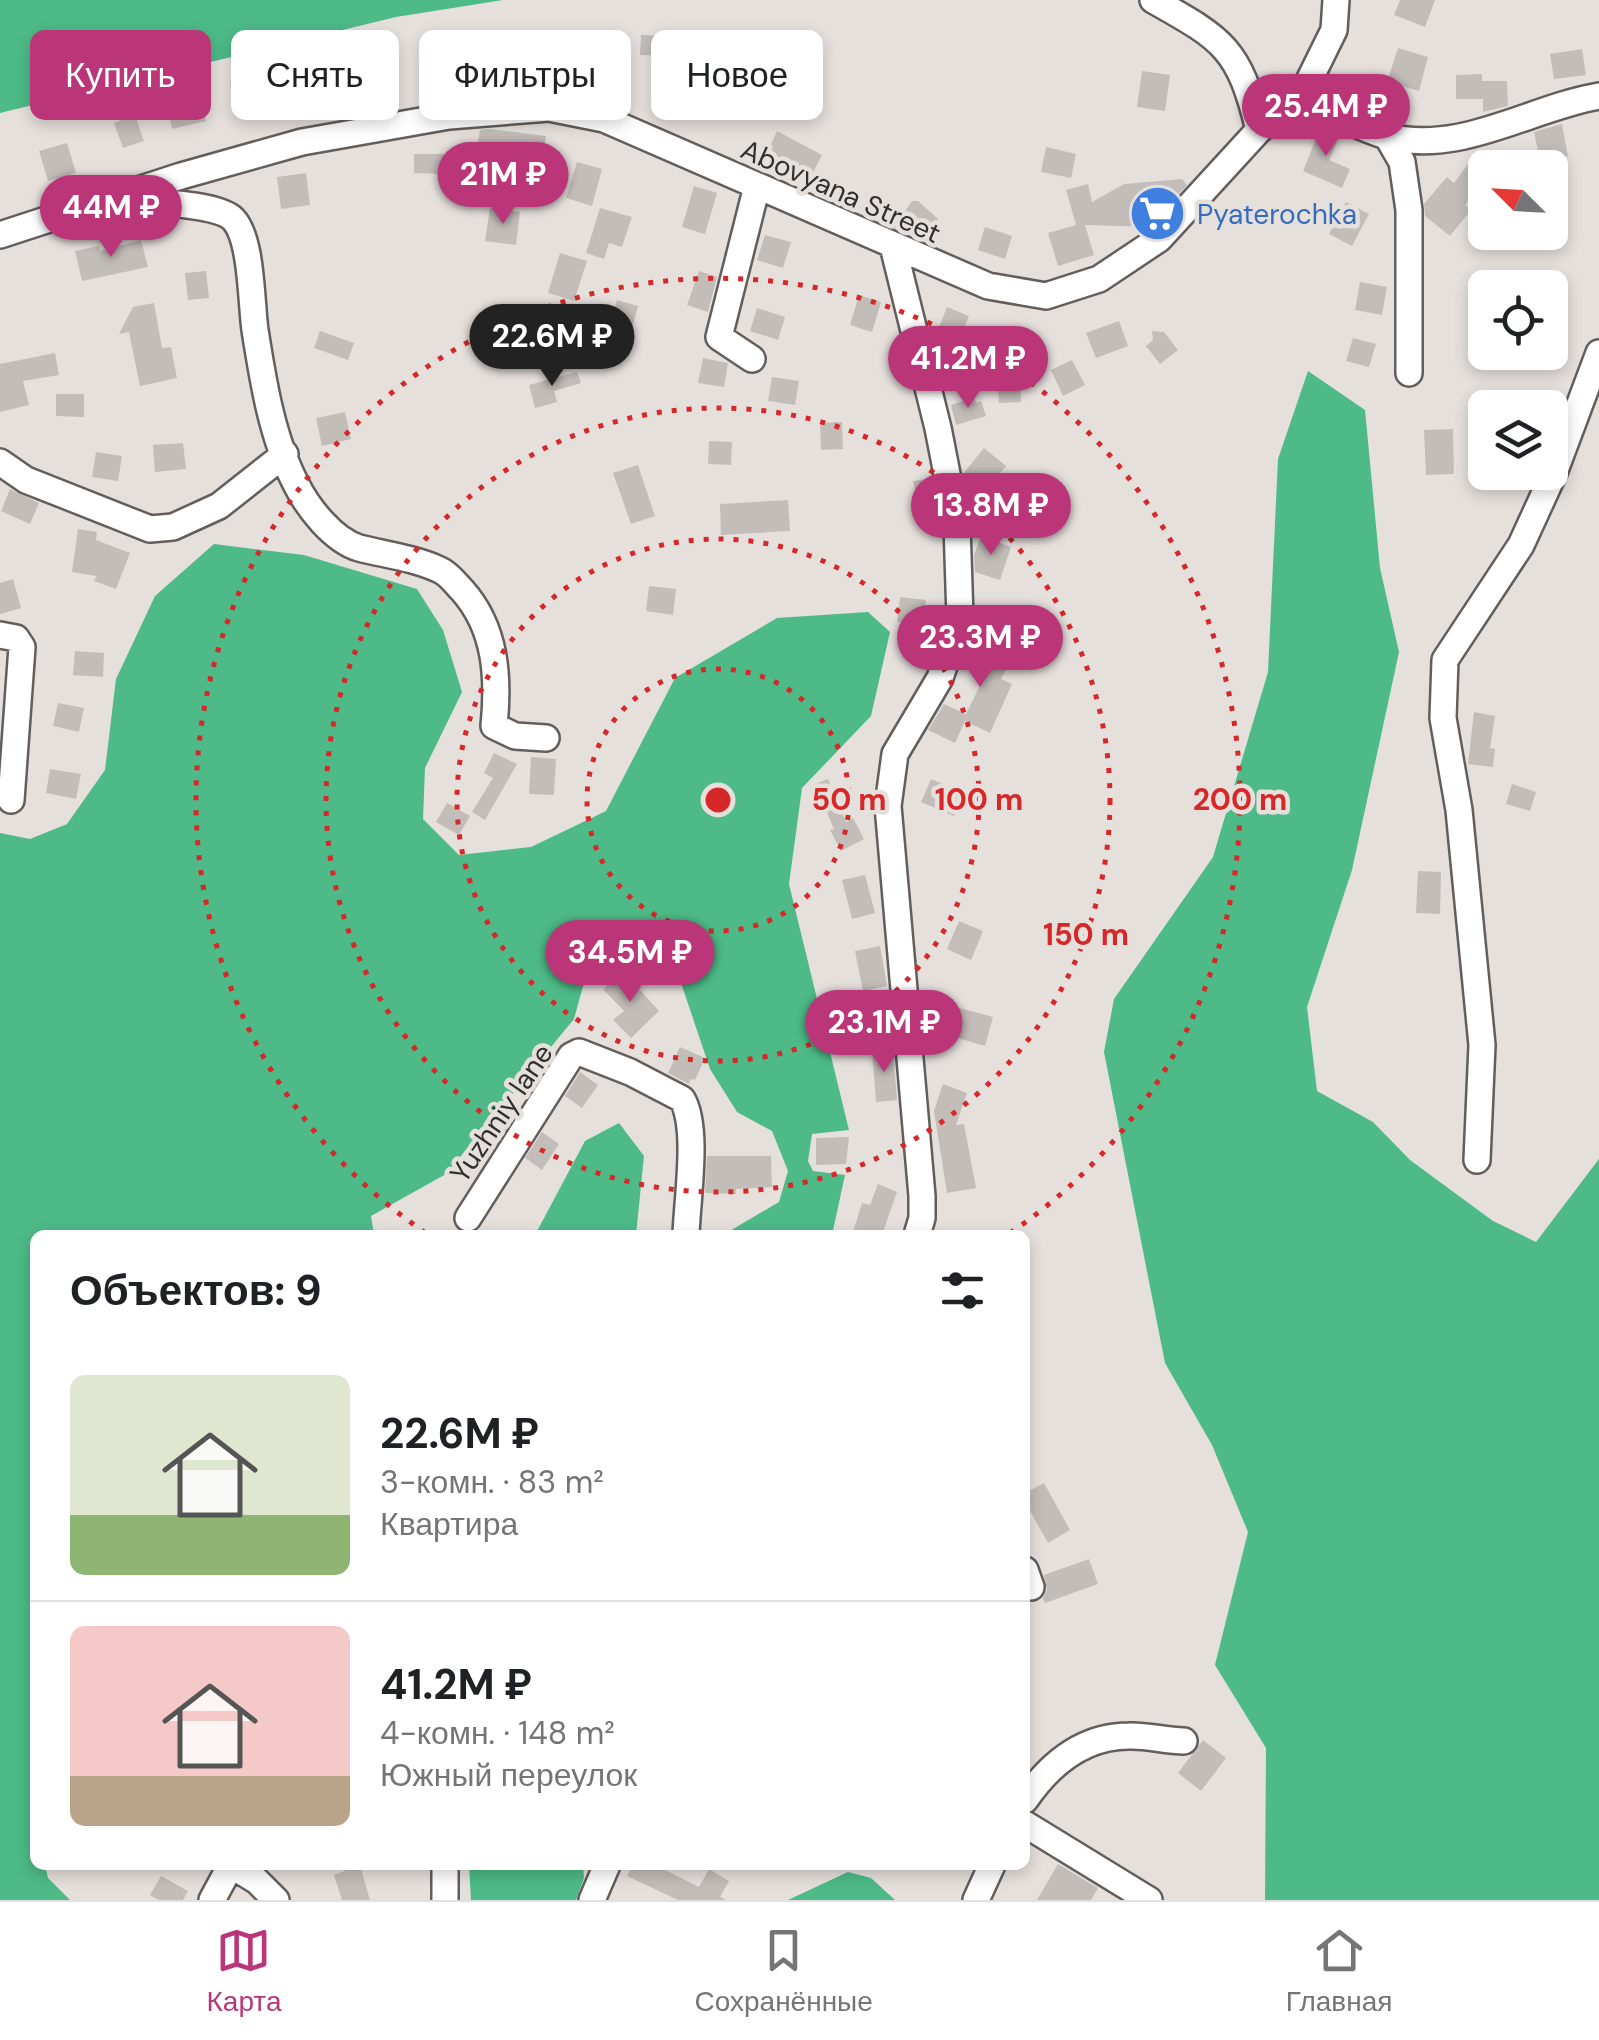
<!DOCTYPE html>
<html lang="ru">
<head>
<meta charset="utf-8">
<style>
  :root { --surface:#fff; --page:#f2f2f2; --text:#202124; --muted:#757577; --line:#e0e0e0; --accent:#bb3679 }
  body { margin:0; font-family:"DM Sans",sans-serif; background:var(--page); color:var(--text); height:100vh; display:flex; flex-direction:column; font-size:38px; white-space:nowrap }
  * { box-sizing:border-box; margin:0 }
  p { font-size:32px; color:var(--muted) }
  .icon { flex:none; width:55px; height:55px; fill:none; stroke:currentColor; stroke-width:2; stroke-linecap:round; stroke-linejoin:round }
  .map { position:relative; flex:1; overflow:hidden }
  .panel { position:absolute; left:30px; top:1230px; width:1000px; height:640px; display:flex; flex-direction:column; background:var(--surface); border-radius:15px; box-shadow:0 5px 15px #0003 }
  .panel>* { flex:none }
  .banner { position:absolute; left:30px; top:30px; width:1000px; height:90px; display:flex; gap:20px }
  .needle { width:65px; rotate:294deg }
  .buttons { position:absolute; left:1468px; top:150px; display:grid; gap:20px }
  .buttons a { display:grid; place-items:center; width:100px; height:100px; border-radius:15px; background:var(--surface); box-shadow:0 5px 15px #0003; font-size:50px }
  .price { position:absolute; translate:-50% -85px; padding:0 22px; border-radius:35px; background:var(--accent); color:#fff; font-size:32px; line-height:65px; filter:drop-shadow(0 2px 5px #0008) }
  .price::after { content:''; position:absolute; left:50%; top:60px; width:30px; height:22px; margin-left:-15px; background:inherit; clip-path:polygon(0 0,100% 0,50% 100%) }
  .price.selected { background:#222; color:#fff }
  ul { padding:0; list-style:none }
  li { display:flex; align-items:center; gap:30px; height:250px; padding:0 40px }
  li+li { border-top:2px solid var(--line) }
  li span { display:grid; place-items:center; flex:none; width:280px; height:200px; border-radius:15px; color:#555 }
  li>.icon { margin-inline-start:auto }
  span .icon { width:120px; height:120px; fill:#fffc; stroke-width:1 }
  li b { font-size:42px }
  h2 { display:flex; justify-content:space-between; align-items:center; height:120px; padding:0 40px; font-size:42px }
  .pill { padding:0 35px; border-radius:15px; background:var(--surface); box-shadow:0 5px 15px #0003; font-size:35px; line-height:90px }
  .pill.selected { background:var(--accent); color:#fff }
  .tab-bar { display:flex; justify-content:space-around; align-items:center; height:140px; border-top:2px solid var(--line); background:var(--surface); font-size:28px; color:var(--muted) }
  .tab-bar a { display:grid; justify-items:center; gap:5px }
  .tab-bar .selected { color:var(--accent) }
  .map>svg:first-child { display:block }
  .forest { fill:#4dba87 }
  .building { fill:#c3bdb9 }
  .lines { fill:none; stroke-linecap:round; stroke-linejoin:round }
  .minor-casing { stroke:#635e5b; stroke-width:30 }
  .minor { stroke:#fff; stroke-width:25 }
  .ring { fill:none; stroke:#d62828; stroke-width:5; stroke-dasharray:5 10 }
  .labels { text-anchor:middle; stroke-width:9; stroke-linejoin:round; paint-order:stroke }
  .street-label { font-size:28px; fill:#32302f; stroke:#e6e0dd }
  .shop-label { font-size:28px; fill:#366cbe; stroke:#e6e0dd; text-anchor:start }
  .centre { fill:#d62828; stroke:#e6e0dd; stroke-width:5 }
  .ring-label { font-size:30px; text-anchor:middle; font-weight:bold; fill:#d62828; stroke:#e6e0dd; stroke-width:9; stroke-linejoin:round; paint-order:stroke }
</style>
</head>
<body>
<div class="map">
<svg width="1599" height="1900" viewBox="0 0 1599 1900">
  <rect width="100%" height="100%" fill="#e6e0dd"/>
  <!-- forest -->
  <path class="forest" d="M0 0H503L396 17 0 113Z
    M1308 371 1365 410 1380 568 1399 652 1352 870 1307 1007 1317 1091 1373 1122 1410 1160 1493 1221 1536 1242 1599 1159V1900H1265L1266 1748 1215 1665 1248 1532 1212 1445 1165 1363 1104 1052 1114 999 1213 857 1268 672 1278 459Z
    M214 544 304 555 417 589 443 630 462 692 425 768 423 819 459 855 531 847 606 811 675 678 777 618 868 612 890 632 871 716 802 788 789 884 849 1130 812 1134 808 1161 813 1171 845 1175 832 1235H723L779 1202 788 1171 772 1131 737 1112 710 1069 674 962 632 942 585 979 574 1019 446 1174 371 1216 374 1235H35V1865H45L48 1878 70 1900H0V833L30 839 67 824 105 770 116 679 155 596Z
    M619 1123 644 1156 636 1235H535L585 1141Z
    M469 1865H583L584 1878 576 1900H471Z
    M848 1872 871 1878 895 1900H788Z"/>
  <!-- building -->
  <path class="building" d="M1400 0H1435L1425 27 1394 15Z
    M502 32H531V56H502Z
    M641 35 668 36 667 56 640 55Z
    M1398 48 1428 57 1419 91 1387 82Z
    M1582 49 1586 75 1554 79 1550 54Z
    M365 64 370 92 344 97 339 69Z
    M1142 71 1170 75 1165 111 1137 107Z
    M311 74 316 109 290 113 284 78Z
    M1482 74V81H1507L1508 106 1483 112V99H1456V75Z
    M1343 77 1367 90 1358 107 1334 94Z
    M248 79 252 110 234 111 230 81Z
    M697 79 723 81 720 105 695 102Z
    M201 98 206 121 172 129 167 105Z
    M135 115 144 141 123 148 114 123Z
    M1562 124 1568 156 1540 161 1534 132Z
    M1321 126 1340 135 1329 160 1350 169 1342 188 1303 171Z
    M489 129 546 136 543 158 521 156 518 172 504 169 501 189 480 185 474 166 480 130Z
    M777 131 822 155 813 173 766 155Z
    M67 143 76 173 48 181 39 151Z
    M1046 147 1076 154 1071 178 1041 172Z
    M1476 153 1485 160V179L1465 205 1471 210 1450 236 1425 216 1424 204 1447 177 1454 183Z
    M414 154H444V174L414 173Z
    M577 162 602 169 592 206 566 198Z
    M306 173 310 205 281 209 277 177Z
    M1182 179 1187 185 1148 227 1085 225 1094 255 1058 266 1048 233 1076 225 1066 190 1088 184 1092 202 1124 184Z
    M694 186 717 193 705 234 682 227Z
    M912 201H918L938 219 926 241 894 228Z
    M1346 202 1369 214 1352 246 1329 234Z
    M490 208 520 212 516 245 485 241Z
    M600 208 632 217 622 247 609 243 604 259 586 253Z
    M985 227 1012 236 1005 259 978 250Z
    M765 235 791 242 783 268 757 260Z
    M141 240 148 267 82 281 75 251 99 246 100 251Z
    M560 253 587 261 574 301 548 293Z
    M206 271 209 298 188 300 185 273Z
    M699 271 717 277 708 312 687 305Z
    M1360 282 1387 287 1382 315 1355 310Z
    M859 295 881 302 872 332 850 325Z
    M617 300 638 306 632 329 611 323Z
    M154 303 162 348 171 347 177 378 140 386 129 332 119 334 133 307Z
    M947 307 969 316 960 338 938 330Z
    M757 308 785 317 778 340 750 331Z
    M1119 321 1128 346 1096 358 1086 333Z
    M320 331 354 343 348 360 314 348Z
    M1152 331 1164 332 1178 350 1160 364 1146 346 1153 340Z
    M555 337 583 344 577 366 549 359Z
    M1353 338 1376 344 1369 367 1346 361Z
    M55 353 59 375 23 381 29 405 0 412V364Z
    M703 358 728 363 724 387 698 383Z
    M1072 360 1085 385 1063 396 1051 370Z
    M1020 368 1021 402 999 403 997 369Z
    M577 372 581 383 554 391 557 402 535 408 529 385Z
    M772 377 799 381 795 405 768 401Z
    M56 394H84V417L56 416Z
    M974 398 976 403 981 401 986 416 956 425 951 405Z
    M345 412 351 439 322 446 316 418Z
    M842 422 843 449 821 450 820 423Z
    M1453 429 1454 474 1426 475 1424 430Z
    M709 441 732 442 731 465 708 464Z
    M183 443 186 469 155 472 153 445Z
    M984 448 1006 466 984 493 963 474Z
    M96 452 122 456 118 481 92 477Z
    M638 465 655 516 631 524 613 473Z
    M931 478 937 506 919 510 913 481Z
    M10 489 39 503 30 524 1 511Z
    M788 500 790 531 721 535 720 504Z
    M78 529 97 532 96 540 130 553 116 589 94 581 96 576 72 572Z
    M981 536 1011 547 1000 580 975 572 974 555Z
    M13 579 21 608 0 614V583Z
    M649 586 676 589 673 615 646 611Z
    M900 597 926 600 923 626 897 622Z
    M977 628 1017 649 1001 679 1012 684 990 733 965 721 955 743 928 730 944 704 966 714 990 665 966 652Z
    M75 651 104 653 103 677 73 675Z
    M58 703 84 708 79 732 53 726Z
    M1474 712 1495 716 1490 748 1495 749 1493 767 1468 764Z
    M494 753 517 764 485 820 472 812 493 778 484 773Z
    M531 757 556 759 554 795 529 794Z
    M50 769 81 774 76 799 46 793Z
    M828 779 846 822 853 818 864 839 841 851 830 830 834 829 815 784Z
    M931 779 964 793 954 816 921 802Z
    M1512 784 1536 792 1530 811 1506 804Z
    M447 803 470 816 459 835 436 822Z
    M1418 871 1441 872 1440 914 1416 913Z
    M865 875 875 913 852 919 842 880Z
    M959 921 983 931 971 960 947 949Z
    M880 946 887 986 863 991 855 951Z
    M623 971 659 1011 631 1038 613 1020 624 1011 603 989Z
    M952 1006 993 1017 985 1046 944 1034Z
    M680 1047 705 1058 695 1080 691 1079 689 1084 668 1073Z
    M893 1048 897 1100 876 1102 872 1050Z
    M580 1072 598 1085 582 1108 565 1096Z
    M943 1084 967 1093 956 1125 964 1124 976 1188 947 1193 934 1111Z
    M542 1132 559 1144 542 1170 525 1158Z
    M849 1137 846 1164 816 1165V1138Z
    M707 1156H771L772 1187 736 1189V1194L705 1193Z
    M878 1184 897 1192 882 1235H852L862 1203 870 1205Z
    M1044 1483 1070 1530 1048 1543 1025 1502V1493Z
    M1089 1559 1098 1584 1045 1603 1043 1598 1047 1589 1044 1575Z
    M1203 1740 1226 1758 1201 1791 1178 1773Z
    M1058 1864 1098 1888 1091 1900H1037Z
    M343 1865H360L370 1900H342L334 1875 345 1871Z
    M633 1865H655L699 1887 709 1869 729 1881 720 1897 726 1900H678L627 1876Z
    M161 1876 188 1891 183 1900H159L150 1895Z"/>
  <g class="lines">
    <defs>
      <path id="minor" d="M1153 0C1224 40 1239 48 1259 130
        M1300 99C1328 111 1357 127 1386 136 1460 156 1529 108 1599 96
        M1387 136 1402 162 1409 210V373
        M122 199C147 202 217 203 233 219 252 238 251 302 255 330 263 381 272 438 296 484 308 508 333 540 359 548 387 555 414 558 440 570 449 574 455 583 462 590 496 628 499 677 494 726L515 736 546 738
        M0 235 181 176 302 142 449 116 549 108 604 119 988 286 1046 296 1099 279 1159 239 1259 130 1300 99 1334 30 1336 0
        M893 246 938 428 957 525 960 618 940 678 895 754 888 806 922 1196V1218L917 1235
        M752 359 719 337 757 186
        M0 462 26 480 150 529 173 527 219 506 285 454
        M0 635 16 638 22 647 11 800
        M1477 1160 1482 1045 1459 810 1443 718 1445 660 1521 545 1554 473 1599 353
        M468 1218 571 1056 579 1052 630 1072 682 1099C699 1127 687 1200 686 1235
        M1025 1570 1031 1587
        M1025 1800C1049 1765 1083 1736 1129 1736 1147 1735 1165 1741 1184 1741
        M1025 1824 1149 1900
        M231 1865 257 1881 276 1900
        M212 1900 231 1865
        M445 1900V1865
        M592 1900 607 1865
        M976 1900 992 1865"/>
    </defs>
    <!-- minor casing -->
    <use href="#minor" class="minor-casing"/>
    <!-- minor -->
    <use href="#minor" class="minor"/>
  </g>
  <!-- distance rings -->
  <g class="ring">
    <circle cx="718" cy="800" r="131"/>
    <circle cx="718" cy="800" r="261"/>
    <circle cx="718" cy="800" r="392"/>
    <path d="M426 1233A522 522 0 1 1 1010 1233"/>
  </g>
  <!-- icons -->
  <defs>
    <symbol id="supermarket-disc" viewBox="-11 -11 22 22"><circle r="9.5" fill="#3f7fe0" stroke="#e6e0dd"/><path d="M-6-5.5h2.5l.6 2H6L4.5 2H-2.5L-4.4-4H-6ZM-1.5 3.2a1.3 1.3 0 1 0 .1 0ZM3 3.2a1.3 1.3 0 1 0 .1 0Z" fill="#fff"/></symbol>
  </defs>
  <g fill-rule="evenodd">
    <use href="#supermarket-disc" x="1126" y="182" width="63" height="63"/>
  </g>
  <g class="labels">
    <!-- street labels -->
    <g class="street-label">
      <text transform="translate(841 191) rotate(24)" y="10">Abovyana Street</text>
      <text transform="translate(501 1113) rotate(-56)" y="10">Yuzhniy lane</text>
    </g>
    <!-- shop labels -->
    <g class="shop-label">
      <text x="1197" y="224">Pyaterochka</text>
    </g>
  </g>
  <circle cx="718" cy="800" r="15" class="centre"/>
  <g class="ring-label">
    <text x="849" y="810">50 m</text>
    <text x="979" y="810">100 m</text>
    <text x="1240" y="810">200 m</text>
    <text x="1086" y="945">150 m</text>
  </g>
</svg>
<div class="buttons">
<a><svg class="needle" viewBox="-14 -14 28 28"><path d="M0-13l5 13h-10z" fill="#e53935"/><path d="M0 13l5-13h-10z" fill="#757577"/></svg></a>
<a><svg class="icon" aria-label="locate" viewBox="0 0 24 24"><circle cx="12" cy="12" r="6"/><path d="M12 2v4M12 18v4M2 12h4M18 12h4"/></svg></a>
<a><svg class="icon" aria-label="layers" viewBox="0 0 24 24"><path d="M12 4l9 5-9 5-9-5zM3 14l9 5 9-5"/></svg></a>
</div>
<b class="price" style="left:1326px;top:159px">25.4M ₽</b>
<b class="price" style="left:503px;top:227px">21M ₽</b>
<b class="price" style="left:111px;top:260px">44M ₽</b>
<b class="price selected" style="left:552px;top:389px">22.6M ₽</b>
<b class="price" style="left:968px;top:411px">41.2M ₽</b>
<b class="price" style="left:991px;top:558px">13.8M ₽</b>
<b class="price" style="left:980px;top:690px">23.3M ₽</b>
<b class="price" style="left:630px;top:1005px">34.5M ₽</b>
<b class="price" style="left:884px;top:1075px">23.1M ₽</b>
<div class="banner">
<a class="pill selected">Купить</a>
<a class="pill">Снять</a>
<a class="pill">Фильтры</a>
<a class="pill">Новое</a>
</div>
<section class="panel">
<h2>Объектов: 9<svg class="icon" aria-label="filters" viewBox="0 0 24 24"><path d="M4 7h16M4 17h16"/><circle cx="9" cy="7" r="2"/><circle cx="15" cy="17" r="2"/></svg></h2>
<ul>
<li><span style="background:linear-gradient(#dfe7d0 70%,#8fb573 0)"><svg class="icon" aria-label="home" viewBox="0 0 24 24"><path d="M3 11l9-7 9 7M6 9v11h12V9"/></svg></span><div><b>22.6M ₽</b><p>3-комн. · 83 m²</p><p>Квартира</p></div></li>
<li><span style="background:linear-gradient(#f6c9c9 75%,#b9a48a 0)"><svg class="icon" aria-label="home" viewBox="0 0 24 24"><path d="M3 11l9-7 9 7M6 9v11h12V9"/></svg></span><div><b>41.2M ₽</b><p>4-комн. · 148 m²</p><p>Южный переулок</p></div></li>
</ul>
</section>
</div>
<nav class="tab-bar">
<a class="selected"><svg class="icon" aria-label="map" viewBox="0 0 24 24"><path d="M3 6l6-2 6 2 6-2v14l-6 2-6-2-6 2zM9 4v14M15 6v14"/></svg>Карта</a>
<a><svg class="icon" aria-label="saved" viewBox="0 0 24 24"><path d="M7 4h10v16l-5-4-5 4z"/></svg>Сохранённые</a>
<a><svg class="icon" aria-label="home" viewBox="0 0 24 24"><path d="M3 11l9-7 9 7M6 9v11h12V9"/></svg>Главная</a>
</nav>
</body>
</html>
